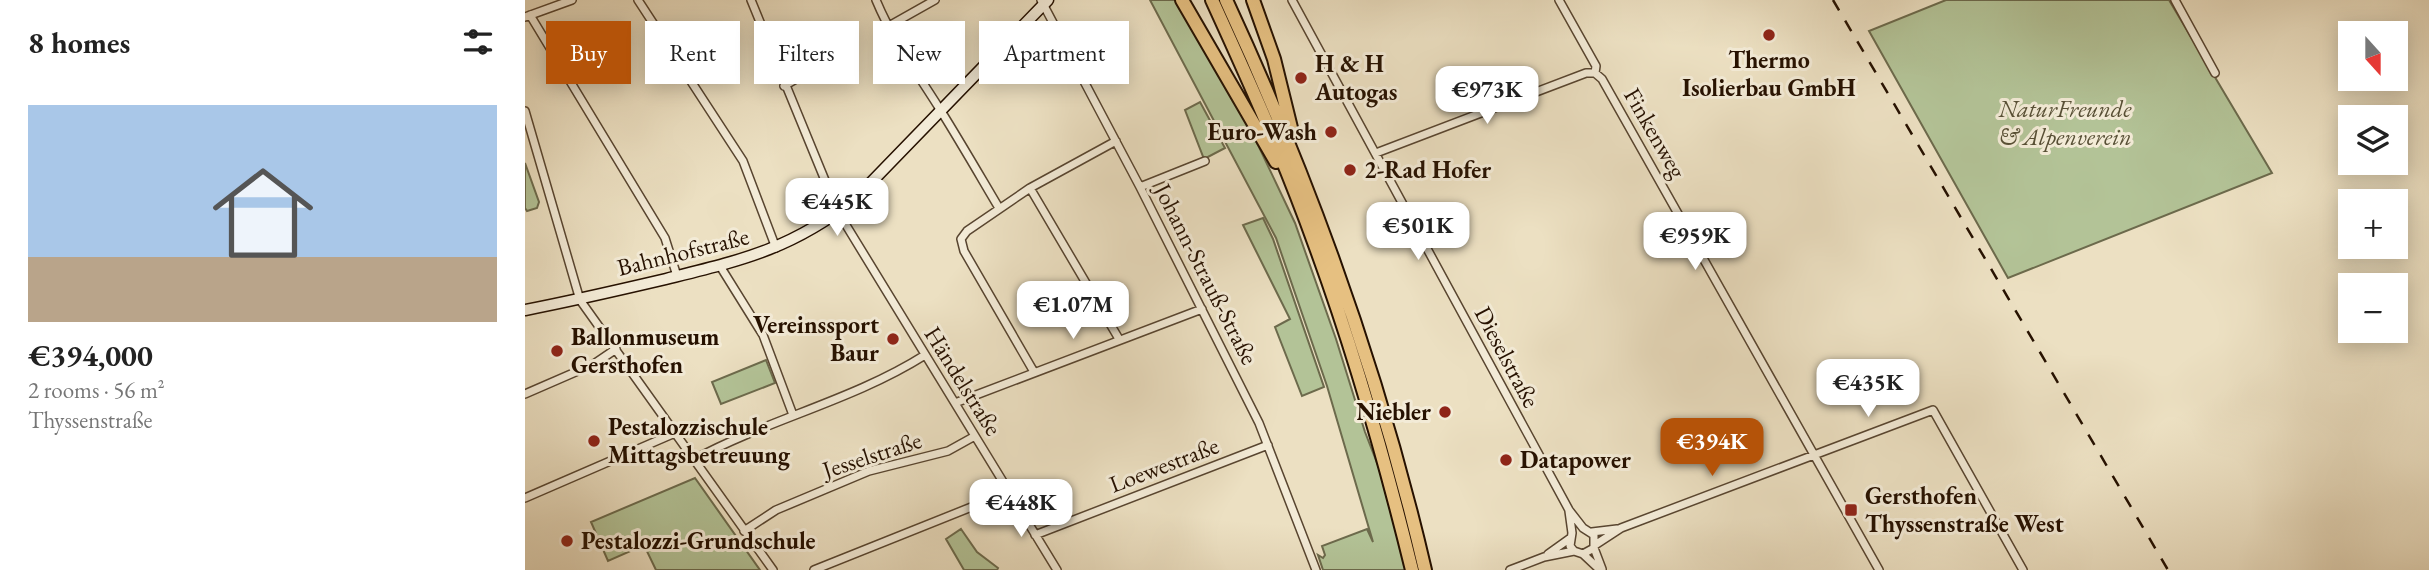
<!DOCTYPE html>
<html lang="en">
<head>
<meta charset="utf-8">
<style>
  :root { --surface:#fff; --page:#f2f2f2; --text:#222; --muted:#767676; --line:#e0e0e0; --accent:#b45309 }
  body { margin:0; font-family:"EB Garamond",serif; background:var(--page); color:var(--text); height:100vh; display:flex; flex-direction:column; font-size:26px; white-space:nowrap }
  * { box-sizing:border-box; margin:0 }
  p { font-size:23px; color:var(--muted) }
  .icon { flex:none; width:38px; height:38px; fill:none; stroke:currentColor; stroke-width:2; stroke-linecap:round; stroke-linejoin:round }
  .map { position:relative; flex:1; overflow:hidden }
  .drawer { display:flex; flex-direction:column; background:var(--surface); width:525px }
  .drawer>* { flex:none }
  .top-card { position:absolute; left:21px; top:21px; width:665px; height:63px; display:flex; gap:14px }
  .needle { width:46px; rotate:159deg }
  .fabs { position:absolute; left:1813px; top:21px; display:grid; gap:14px }
  .fabs a { display:grid; place-items:center; width:70px; height:70px; border-radius:0px; background:var(--surface); box-shadow:0 4px 18px #0003; font-size:35px }
  .price { position:absolute; translate:-50% -60px; padding:0 16px; border-radius:14px; background:#fff; color:#222; font-size:23px; line-height:46px; filter:drop-shadow(0 2px 4px #0008) }
  .price::after { content:''; position:absolute; left:50%; top:42px; width:21px; height:16px; margin-left:-10px; background:inherit; clip-path:polygon(0 0,100% 0,50% 100%) }
  .price.active { background:var(--accent); color:#fff }
  ul { padding:0; list-style:none }
  li { display:grid; align-content:center; gap:14px; height:371px; padding:0 28px }
  li+li { border-top:2px solid var(--line) }
  li span { display:grid; place-items:center; height:217px; border-radius:0px; color:#555 }
  li>.icon { margin-inline-start:auto }
  span .icon { width:126px; height:126px; fill:#fffc; stroke-width:1 }
  li b { font-size:30px }
  h2 { display:flex; justify-content:space-between; align-items:center; height:84px; padding:0 28px; font-size:30px }
  .tag { padding:0 24px; border-radius:0px; background:var(--surface); box-shadow:0 4px 18px #0003; font-size:24px; line-height:63px }
  .tag.active { background:var(--accent); color:#fff }
  main { display:flex; flex:1; min-height:0 }
  .map>svg:first-child { display:block }
  .green { fill:#b3c397; stroke:#6c6a4c; stroke-width:2 }
  .lines { fill:none; stroke-linecap:round; stroke-linejoin:round }
  .minor-casing { stroke:#584530; stroke-width:10 }
  .secondary-casing { stroke:#261100; stroke-width:13 }
  .trunk-casing { stroke:#261100; stroke-width:16 }
  .minor { stroke:#f3ebd7; stroke-width:7 }
  .secondary { stroke:#f3ebd7; stroke-width:10 }
  .trunk { stroke:#e6c081; stroke-width:12 }
  .rail { stroke:#261100; stroke-width:2.5; stroke-dasharray:12 12; stroke-linecap:butt }
  .poi-dot { fill:#8f2418; stroke:#f3ebd7; stroke-width:2.5 }
  .labels { text-anchor:middle; stroke-width:6; stroke-linejoin:round; paint-order:stroke }
  .poi-label { font-size:24px; font-weight:bold; fill:#261100; stroke:#f3ebd7; text-anchor:start }
  .park-label { font-size:24px; font-style:italic; fill:#574f35; stroke:#f3ebd7 }
  .street-label { font-size:24px; fill:#261100; stroke:#f3ebd7 }
</style>
</head>
<body>
<main>
<section class="drawer">
<h2>8 homes<svg class="icon" aria-label="filters" viewBox="0 0 24 24"><path d="M4 7h16M4 17h16"/><circle cx="9" cy="7" r="2"/><circle cx="15" cy="17" r="2"/></svg></h2>
<ul>
<li><span style="background:linear-gradient(#a9c7e8 70%,#b9a48a 0)"><svg class="icon" aria-label="home" viewBox="0 0 24 24"><path d="M3 11l9-7 9 7M6 9v11h12V9"/></svg></span><div><b>€394,000</b><p>2 rooms · 56 m²</p><p>Thyssenstraße</p></div></li>
</ul>
</section>
<div class="map">
<svg width="1904" height="570" viewBox="0 0 1904 570">
  <rect width="100%" height="100%" fill="#ece0c2"/>
  <filter id="stains"><feTurbulence type="fractalNoise" baseFrequency=".00286" numOctaves="4"/><feColorMatrix values="0 0 0 0 .2 0 0 0 0 .09 0 0 0 0 .02 0 0 0 .5 -.17"/></filter>
  <radialGradient id="worn" r=".72"><stop offset=".6" stop-color="#630" stop-opacity="0"/><stop offset="1" stop-color="#630" stop-opacity=".3"/></radialGradient>
  <!-- green -->
  <path class="green" d="M625 0H652L724 126 770 223 811 339 840 432 854 468 881 570H798L793 555 798 558 800 555 797 546 842 529 848 542 802 386 751 238Z
    M1421 0H1644L1747 173 1483 278 1344 31Z
    M675 102 700 148 679 159 660 110Z
    M0 163 14 202 12 208 2 211 0 208Z
    M738 218 748 239 799 387 777 396 750 327 765 319 718 225Z
    M241 360 250 383 196 404 187 382Z
    M170 478 235 570H131L119 545 83 561 66 522Z
    M436 529 452 552 473 568 472 570H439L421 539Z"/>
  <g class="lines">
    <defs>
      <path id="minor" d="M113 0 218 161 251 248
        M226 0 313 212 532 570
        M351 0C368 41 393 74 416 111 436 143 455 176 474 208
        M516 0 615 187 734 423 791 570
        M767 0 1044 510 1058 528 1069 535V548L1058 554
        M1034 0 1071 66 1070 73
        M1650 0 1690 73
        M5 15 140 238 152 276
        M0 17 47 0
        M362 27 410 0
        M259 86 325 48
        M0 111 55 300 248 570
        M851 153 1061 73H1070L1077 79 1354 570
        M615 187 680 161
        M505 188 594 339
        M195 266 238 335 268 415
        M509 372 439 251 436 239 442 231 505 188 591 141
        M0 394 69 364 91 349
        M430 403 677 309
        M170 459C244 419 329 400 400 355
        M0 498 150 433
        M1044 511 1047 533 1045 546 1049 551 1058 554 1075 570
        M219 531 251 510 344 471 423 451 450 436
        M1067 532 1092 529
        M510 535 743 445
        M1070 545 1096 528 1408 410 1498 570
        M1069 548 1077 569
        M1023 554 1044 539
        M289 570 484 492
        M985 570 1019 557 1049 551"/>
      <path id="secondary" d="M0 310C47 301 94 290 141 279 217 260 267 249 330 199L523 0"/>
      <path id="trunk" d="M657 0 751 162
        M687 0C724 81 760 161 790 245 829 351 860 460 887 570
        M701 0C786 183 854 373 900 570
        M728 0 749 59 768 136"/>
    </defs>
    <!-- minor casing -->
    <use href="#minor" class="minor-casing"/>
    <!-- secondary casing -->
    <use href="#secondary" class="secondary-casing"/>
    <!-- trunk casing -->
    <use href="#trunk" class="trunk-casing"/>
    <!-- minor -->
    <use href="#minor" class="minor"/>
    <!-- secondary -->
    <use href="#secondary" class="secondary"/>
    <!-- trunk -->
    <use href="#trunk" class="trunk"/>
    <!-- rail -->
    <path class="rail" d="M1308 0 1643 570"/>
  </g>
  <!-- markers -->
  <g class="poi-dot">
    <circle cx="1244" cy="35" r="7"/>
    <circle cx="776" cy="78" r="7"/>
    <circle cx="806" cy="132" r="7"/>
    <circle cx="825" cy="170" r="7"/>
    <circle cx="368" cy="339" r="7"/>
    <circle cx="32" cy="351" r="7"/>
    <circle cx="920" cy="412" r="7"/>
    <circle cx="69" cy="441" r="7"/>
    <circle cx="981" cy="460" r="7"/>
    <rect x="1319" y="503" width="14" height="14" rx="3.5"/>
    <circle cx="42" cy="541" r="7"/>
  </g>
  <g class="labels">
    <!-- poi labels -->
    <g class="poi-label">
      <text x="1244" y="68" text-anchor="middle">Thermo<tspan x="1244" dy="28">Isolierbau GmbH</tspan></text>
      <text x="790" y="72">H &amp; H<tspan x="790" dy="28">Autogas</tspan></text>
      <text x="792" y="140" text-anchor="end">Euro-Wash</text>
      <text x="839" y="178">2-Rad Hofer</text>
      <text x="354" y="333" text-anchor="end">Vereinssport<tspan x="354" dy="28">Baur</tspan></text>
      <text x="46" y="345">Ballonmuseum<tspan x="46" dy="28">Gersthofen</tspan></text>
      <text x="906" y="420" text-anchor="end">Niebler</text>
      <text x="83" y="435">Pestalozzischule<tspan x="83" dy="28">Mittagsbetreuung</tspan></text>
      <text x="995" y="468">Datapower</text>
      <text x="1340" y="504">Gersthofen<tspan x="1340" dy="28">Thyssenstraße West</tspan></text>
      <text x="56" y="549">Pestalozzi-Grundschule</text>
    </g>
    <!-- park labels -->
    <g class="park-label">
      <text x="1540" y="117">NaturFreunde<tspan x="1540" dy="28">&amp; Alpenverein</tspan></text>
    </g>
    <!-- street labels -->
    <g class="street-label">
      <text transform="translate(1130 133) rotate(60)" y="8">Finkenweg</text>
      <text transform="translate(158 252) rotate(-14)" y="8">Bahnhofstraße</text>
      <text transform="translate(681 274) rotate(63)" y="8">Johann-Strauß-Straße</text>
      <text transform="translate(982 357) rotate(62)" y="8">Dieselstraße</text>
      <text transform="translate(438 381) rotate(58)" y="8">Händelstraße</text>
      <text transform="translate(347 455) rotate(-18)" y="8">Jesselstraße</text>
      <text transform="translate(639 465) rotate(-21)" y="8">Loewestraße</text>
    </g>
  </g>
  <rect width="100%" height="100%" filter="url(#stains)"/>
  <rect width="100%" height="100%" fill="url(#worn)"/>
</svg>
<div class="fabs">
<a><svg class="needle" viewBox="-14 -14 28 28"><path d="M0-13l5 13h-10z" fill="#e53935"/><path d="M0 13l5-13h-10z" fill="#767676"/></svg></a>
<a><svg class="icon" aria-label="layers" viewBox="0 0 24 24"><path d="M12 4l9 5-9 5-9-5zM3 14l9 5 9-5"/></svg></a>
<a>+</a>
<a>−</a>
</div>
<b class="price" style="left:962px;top:126px">€973K</b>
<b class="price" style="left:312px;top:238px">€445K</b>
<b class="price" style="left:893px;top:262px">€501K</b>
<b class="price" style="left:1170px;top:272px">€959K</b>
<b class="price" style="left:548px;top:341px">€1.07M</b>
<b class="price" style="left:1343px;top:419px">€435K</b>
<b class="price active" style="left:1187px;top:478px">€394K</b>
<b class="price" style="left:496px;top:539px">€448K</b>
<div class="top-card">
<a class="tag active">Buy</a>
<a class="tag">Rent</a>
<a class="tag">Filters</a>
<a class="tag">New</a>
<a class="tag">Apartment</a>
</div>
</div>
</main>
</body>
</html>
